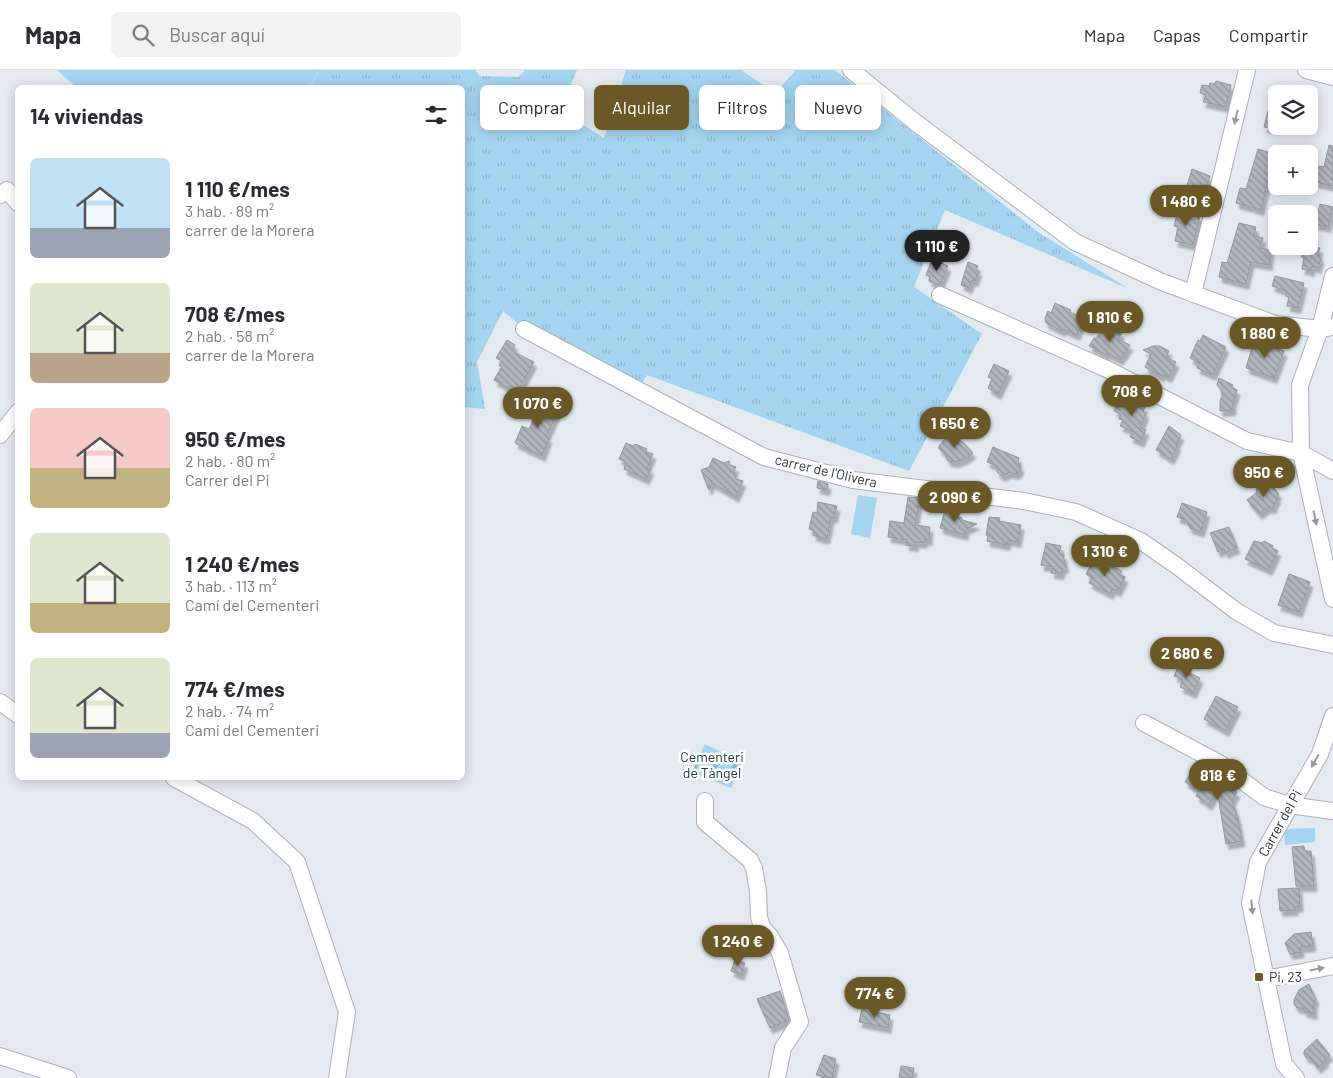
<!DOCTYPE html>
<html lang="es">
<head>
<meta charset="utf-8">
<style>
  :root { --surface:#fff; --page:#f2f2f3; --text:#2b2b33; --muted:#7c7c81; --line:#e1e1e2; --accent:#6a5826 }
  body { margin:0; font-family:Barlow,sans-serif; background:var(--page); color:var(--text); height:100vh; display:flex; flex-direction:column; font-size:19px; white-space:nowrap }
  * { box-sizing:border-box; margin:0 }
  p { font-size:16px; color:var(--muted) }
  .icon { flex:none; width:28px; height:28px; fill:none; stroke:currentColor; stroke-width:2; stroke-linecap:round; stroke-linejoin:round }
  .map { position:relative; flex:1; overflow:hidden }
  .sheet { position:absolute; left:15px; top:15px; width:450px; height:695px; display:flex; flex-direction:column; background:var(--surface); border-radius:8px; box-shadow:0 2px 12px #0003 }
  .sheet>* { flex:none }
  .banner { position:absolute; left:480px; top:15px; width:475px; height:45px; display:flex; gap:10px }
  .tools { position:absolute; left:1268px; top:15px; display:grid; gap:10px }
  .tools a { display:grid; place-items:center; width:50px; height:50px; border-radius:8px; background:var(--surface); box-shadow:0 2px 12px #0003; font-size:25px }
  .price { position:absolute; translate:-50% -42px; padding:0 11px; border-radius:18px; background:var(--accent); color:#fff; font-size:16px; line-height:32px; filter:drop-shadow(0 1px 2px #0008) }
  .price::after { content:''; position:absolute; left:50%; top:30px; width:15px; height:11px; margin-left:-8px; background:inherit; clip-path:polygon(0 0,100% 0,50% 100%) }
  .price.selected { background:#222; color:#fff }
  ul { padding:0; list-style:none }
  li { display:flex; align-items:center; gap:15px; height:125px; padding:0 15px }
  li span { display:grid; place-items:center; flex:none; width:140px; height:100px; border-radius:8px; color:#555 }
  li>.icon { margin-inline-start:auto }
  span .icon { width:60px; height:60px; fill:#fffc; stroke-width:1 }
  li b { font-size:21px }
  h2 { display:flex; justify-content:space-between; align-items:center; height:60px; padding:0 15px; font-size:21px }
  .chip { padding:0 18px; border-radius:8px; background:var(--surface); box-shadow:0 2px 12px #0003; font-size:18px; line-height:45px }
  .chip.selected { background:var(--accent); color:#fff }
  header { display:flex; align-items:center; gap:30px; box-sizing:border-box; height:70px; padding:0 25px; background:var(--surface); border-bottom:1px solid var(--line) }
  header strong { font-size:24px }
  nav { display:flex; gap:28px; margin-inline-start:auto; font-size:18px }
  .search { width:350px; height:45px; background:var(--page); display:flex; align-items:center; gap:12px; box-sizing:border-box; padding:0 18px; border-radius:8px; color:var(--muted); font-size:19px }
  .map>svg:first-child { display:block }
  .grass { fill:url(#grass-tufts) }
  .cemetery { fill:url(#cemetery-stones) }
  .garden { fill:#a4d4f0 }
  .building { fill:url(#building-back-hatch); stroke:#90989c; filter:url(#shadow) }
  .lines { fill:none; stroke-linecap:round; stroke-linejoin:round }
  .minor-casing { stroke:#aab2b7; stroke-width:18 }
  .minor { stroke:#fff; stroke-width:16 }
  .oneway { fill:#989a9a }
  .poi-dot { fill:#6a5826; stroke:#fff; stroke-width:2 }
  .labels { text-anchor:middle; stroke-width:5; stroke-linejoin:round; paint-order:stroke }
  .street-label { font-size:14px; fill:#313536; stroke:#fff }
  .park-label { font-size:14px; fill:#123547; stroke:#fff }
  .poi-label { font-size:14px; fill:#313536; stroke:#fff; text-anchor:start }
</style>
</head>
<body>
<header>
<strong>Mapa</strong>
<div class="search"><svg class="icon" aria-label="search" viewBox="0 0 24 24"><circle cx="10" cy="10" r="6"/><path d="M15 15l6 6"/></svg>Buscar aquí</div>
<nav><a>Mapa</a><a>Capas</a><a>Compartir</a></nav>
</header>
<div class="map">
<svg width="1333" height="1008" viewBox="0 0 1333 1008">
  <defs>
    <pattern id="grass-tufts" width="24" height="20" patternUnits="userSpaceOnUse" patternTransform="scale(1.25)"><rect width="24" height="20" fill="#a4d4f0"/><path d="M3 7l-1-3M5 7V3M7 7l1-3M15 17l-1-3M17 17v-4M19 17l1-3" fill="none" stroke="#8eb7ce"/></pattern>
    <pattern id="cemetery-stones" width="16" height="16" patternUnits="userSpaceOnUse" patternTransform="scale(1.25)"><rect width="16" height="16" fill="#a4d4f0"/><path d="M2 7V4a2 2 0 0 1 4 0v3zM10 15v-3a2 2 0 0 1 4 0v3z" fill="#8eb7ce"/></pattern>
    <pattern id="building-back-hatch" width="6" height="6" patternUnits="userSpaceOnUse" patternTransform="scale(1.25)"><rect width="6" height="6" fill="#afb7bc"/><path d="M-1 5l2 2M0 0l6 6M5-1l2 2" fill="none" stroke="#8f969a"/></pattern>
    <filter id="shadow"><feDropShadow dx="3" dy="5.5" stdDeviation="1" flood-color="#0004"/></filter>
  </defs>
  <rect width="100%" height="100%" fill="#e3ebf0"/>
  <!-- grass -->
  <path class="grass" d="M319 0H475L480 6 519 7 525 0H577L560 40 604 68 626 0H741L775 23 796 0H835L1038 162 1129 219 945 140 914 217 982 264 909 401 647 305 638 320 524 259 503 241 477 292 485 339 463 337 462 18H309Z"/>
  <!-- cemetery -->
  <path class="cemetery" d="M705 674 742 693 731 718 692 702Z"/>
  <!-- garden -->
  <path class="garden" d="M57 0H319L309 17 77 18Z
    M858 425 877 428 870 468 851 464Z
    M1315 758V772L1285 775 1284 759Z"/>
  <!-- building -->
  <path class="building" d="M1216 11 1231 15 1226 37 1203 32 1206 25 1200 23 1202 15 1209 16 1210 13 1214 14Z
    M1268 41 1276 43V59L1264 57Z
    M1329 75 1333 76V116L1315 112 1319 96 1324 97Z
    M1258 79 1274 84 1261 140 1236 133 1240 118 1246 119Z
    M1192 99 1210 106 1205 121 1187 116Z
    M1320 134 1333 137 1328 157 1315 154Z
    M1178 140 1200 146 1193 175 1175 171 1178 157 1174 156Z
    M1239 153 1256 157 1254 166 1263 168 1260 178 1271 180 1269 195 1251 192 1246 214 1219 207 1222 192 1227 193Z
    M1309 175 1320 178 1318 184H1320L1319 188H1321L1318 198 1312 196 1311 201 1302 199 1304 188 1301 187 1303 176H1309Z
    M932 189 948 196 940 215 929 211 930 207 926 205Z
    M968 192 978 196 976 200 979 201 975 211 972 210 969 218 961 215Z
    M1275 206 1304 213 1298 238 1287 236 1289 227 1286 226 1287 221 1272 216Z
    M1055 233 1071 240 1070 242 1084 249 1077 265 1063 259 1062 261 1046 253 1045 248 1048 241 1051 243Z
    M1105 257H1111L1122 263 1118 269 1130 275 1120 290 1107 283 1106 285 1089 276 1094 268H1097L1101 259Z
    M1203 265 1226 277 1213 305 1197 298 1199 293 1190 288 1198 270 1200 271Z
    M507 270 515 275 512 281 534 292 517 323 494 310 502 296H499L502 291 496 288Z
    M1254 271 1284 281 1274 308 1246 298Z
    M1153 276H1160L1169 281 1166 287 1176 292 1169 307 1162 304 1161 306 1145 297 1151 284 1143 280Z
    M994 294 1009 301 998 324 988 318 992 309 988 307Z
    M1219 308 1233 315 1232 317 1237 320 1233 332V340L1220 341V331L1222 326V321L1217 315Z
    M544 326 553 330 549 339 557 343 546 367 549 368 542 386 515 373 522 356 529 359Z
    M1120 326 1138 331 1136 334 1145 337 1143 342 1146 343 1140 358 1146 360 1141 372 1130 367 1133 361 1120 356 1123 350 1119 349 1121 344 1114 341Z
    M1169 356 1181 365 1176 374 1178 375 1171 389 1156 380Z
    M948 365 963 372 973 383 966 388 956 392 948 391 945 384 939 379V376Z
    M626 373 633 376 635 374 647 379 646 382 653 384 647 398 651 399 646 409 624 399 626 392 619 389Z
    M993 377 1019 388 1018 392 1021 398 1018 403 1014 404 1010 402 1002 406 997 402V396L987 392Z
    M713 388 724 393 729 391 730 395 736 397 734 401 736 409 743 411 736 427 712 413 709 420 701 400 709 397Z
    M818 411 828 414 827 420 817 418Z
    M1269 412 1279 424 1276 426 1278 429 1275 432 1273 438H1267L1259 444 1247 430 1256 423 1257 418H1262Z
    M908 427 920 428 915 455 930 457 929 470H924V473L916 472 915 476 906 475 907 470 888 467 890 451 904 453Z
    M818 432 837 436 834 448 831 447 827 468H822L813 465 814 461 809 459 813 442 817 443Z
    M1182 433 1207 442 1201 462 1190 458 1186 450 1177 447Z
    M945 440 958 444 957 446 962 448V450L977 454 966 459 965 465 940 458Z
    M989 447 1000 448 999 451 1021 455 1018 472 1008 470 1007 475 987 471 988 466 986 465Z
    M1229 457 1237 478 1225 483 1224 479 1218 482 1210 463Z
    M1254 471 1263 473 1264 471 1273 476 1272 478 1278 481 1269 500 1245 489Z
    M1046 473 1061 476 1059 484 1064 485V489L1066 497 1062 499 1061 504 1051 503 1053 497 1041 495Z
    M1093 491 1104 497 1106 493 1122 501 1120 505 1125 507 1118 521 1113 519 1110 524 1089 513 1092 508 1086 504Z
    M1289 504 1310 512 1299 542 1278 535Z
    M1179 595 1191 601 1190 603 1200 608 1193 623 1180 617 1183 610 1174 606Z
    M1216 626 1238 637 1226 661 1204 649Z
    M1195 696 1237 722 1232 731 1238 749 1242 771 1226 774 1217 720 1209 735 1196 726 1199 721 1185 712Z
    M1304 776 1305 781H1311L1314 816H1296L1292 777Z
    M1299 818 1300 836 1295 837V840L1280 841 1278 819Z
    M1311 862 1313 876 1300 877 1301 882 1290 884 1285 873 1294 864Z
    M735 890 745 893 741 905 731 901Z
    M1309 914 1316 930 1314 932V944L1305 942 1303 938H1297L1294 934V930L1299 920Z
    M780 921 789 950 770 958 757 929Z
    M862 939 890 945 888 958 859 952Z
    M1317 969 1330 985 1324 990 1326 991 1318 998 1310 988H1306L1304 984V981Z
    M824 985 836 989 832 1008 816 1005Z
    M901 996 914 998 912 1008H899Z"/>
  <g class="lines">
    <defs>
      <path id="minor" d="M851 0 915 52 1075 172 1162 212 1275 254 1320 259 1333 257
        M1306 0 1333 7
        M0 125 7 120 18 133
        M1333 206 1320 259 1300 315 1301 383 1333 529
        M1193 224 1247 0
        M940 225 1109 300 1247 371 1301 383 1333 401
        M524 259 764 387 853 410 1024 431 1076 442 1141 471 1177 496 1236 541 1274 563 1333 575
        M0 365 18 342
        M0 632 18 645
        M1144 653 1219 693 1264 727 1289 735 1333 741
        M174 708 253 751 297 792 347 942 337 1008
        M705 731V752L750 790 754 798 758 821 759 847 762 857 770 866 780 883 800 952 783 978 777 1008
        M1266 909 1333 896
        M0 986 68 1008
        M1296 1008 1284 994 1250 833 1258 792 1320 684 1333 646"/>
    </defs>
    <!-- minor casing -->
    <use href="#minor" class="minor-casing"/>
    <!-- minor -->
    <use href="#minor" class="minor"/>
  </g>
  <!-- one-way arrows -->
  <defs><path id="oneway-solid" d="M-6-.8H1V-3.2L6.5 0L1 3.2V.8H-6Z" transform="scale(1.25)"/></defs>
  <g class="oneway">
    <use href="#oneway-solid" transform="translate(1236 47) rotate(104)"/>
    <use href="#oneway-solid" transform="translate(1315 448) rotate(78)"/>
    <use href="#oneway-solid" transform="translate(1315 691) rotate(120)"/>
    <use href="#oneway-solid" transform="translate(1252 837) rotate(84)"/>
    <use href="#oneway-solid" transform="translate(1317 899) rotate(-11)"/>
  </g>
  <!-- markers -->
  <rect class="poi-dot" x="1254" y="902" width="10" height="10" rx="2.5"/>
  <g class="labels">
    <!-- street labels -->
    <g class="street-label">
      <text transform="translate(826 401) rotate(13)" y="5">carrer de l'Olivera</text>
      <text transform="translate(1280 753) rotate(-61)" y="5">Carrer del Pi</text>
    </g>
    <!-- park labels -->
    <g class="park-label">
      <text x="712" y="692">Cementeri<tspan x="712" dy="16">de Tàngel</tspan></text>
    </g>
    <!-- poi labels -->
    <g class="poi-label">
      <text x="1269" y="912">Pi, 23</text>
    </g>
  </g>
</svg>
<div class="tools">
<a><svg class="icon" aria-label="layers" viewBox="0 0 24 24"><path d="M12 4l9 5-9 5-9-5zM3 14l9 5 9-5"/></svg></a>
<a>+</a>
<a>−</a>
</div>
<b class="price" style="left:1186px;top:157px">1 480 €</b>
<b class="price selected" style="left:937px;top:202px">1 110 €</b>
<b class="price" style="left:1110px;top:273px">1 810 €</b>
<b class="price" style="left:1265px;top:289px">1 880 €</b>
<b class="price" style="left:1132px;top:347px">708 €</b>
<b class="price" style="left:538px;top:359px">1 070 €</b>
<b class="price" style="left:955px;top:379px">1 650 €</b>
<b class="price" style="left:1264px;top:428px">950 €</b>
<b class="price" style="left:955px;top:453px">2 090 €</b>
<b class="price" style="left:1105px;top:507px">1 310 €</b>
<b class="price" style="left:1187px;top:609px">2 680 €</b>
<b class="price" style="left:1218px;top:731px">818 €</b>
<b class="price" style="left:738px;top:897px">1 240 €</b>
<b class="price" style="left:875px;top:949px">774 €</b>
<div class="banner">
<a class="chip">Comprar</a>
<a class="chip selected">Alquilar</a>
<a class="chip">Filtros</a>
<a class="chip">Nuevo</a>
</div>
<section class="sheet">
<h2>14 viviendas<svg class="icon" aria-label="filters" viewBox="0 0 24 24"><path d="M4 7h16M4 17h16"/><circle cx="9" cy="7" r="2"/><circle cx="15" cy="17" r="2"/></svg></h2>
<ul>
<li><span style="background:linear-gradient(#bfe0f5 70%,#9aa5b1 0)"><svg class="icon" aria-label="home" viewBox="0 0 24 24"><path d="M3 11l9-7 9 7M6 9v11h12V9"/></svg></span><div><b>1 110 €/mes</b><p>3 hab. · 89 m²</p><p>carrer de la Morera</p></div></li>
<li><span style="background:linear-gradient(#dfe7d0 70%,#b9a48a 0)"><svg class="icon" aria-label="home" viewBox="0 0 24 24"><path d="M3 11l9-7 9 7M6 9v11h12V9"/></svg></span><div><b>708 €/mes</b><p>2 hab. · 58 m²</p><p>carrer de la Morera</p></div></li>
<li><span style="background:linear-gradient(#f6c9c9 60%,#c2b280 0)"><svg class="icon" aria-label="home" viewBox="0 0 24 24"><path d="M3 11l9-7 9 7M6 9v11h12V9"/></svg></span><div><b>950 €/mes</b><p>2 hab. · 80 m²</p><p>Carrer del Pi</p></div></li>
<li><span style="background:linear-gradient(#dfe7d0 70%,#c2b280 0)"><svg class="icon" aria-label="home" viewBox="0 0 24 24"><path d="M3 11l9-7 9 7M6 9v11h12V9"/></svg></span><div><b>1 240 €/mes</b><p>3 hab. · 113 m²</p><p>Camí del Cementeri</p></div></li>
<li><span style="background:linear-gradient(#dfe7d0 75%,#9aa5b1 0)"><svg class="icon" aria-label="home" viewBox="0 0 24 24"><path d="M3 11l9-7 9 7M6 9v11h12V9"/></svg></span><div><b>774 €/mes</b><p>2 hab. · 74 m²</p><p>Camí del Cementeri</p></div></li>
</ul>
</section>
</div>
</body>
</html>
